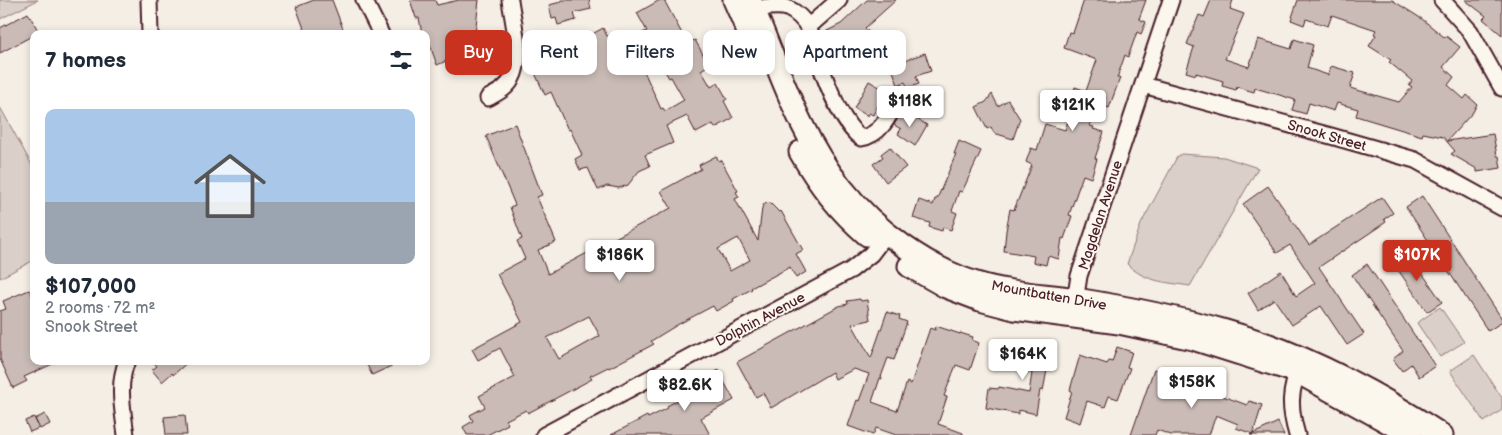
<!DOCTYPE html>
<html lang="en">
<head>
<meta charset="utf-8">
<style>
  :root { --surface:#fff; --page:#f2f2f3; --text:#1f2937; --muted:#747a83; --line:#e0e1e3; --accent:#c8321e }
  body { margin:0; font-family:"Balsamiq Sans",sans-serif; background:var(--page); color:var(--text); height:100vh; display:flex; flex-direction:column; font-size:19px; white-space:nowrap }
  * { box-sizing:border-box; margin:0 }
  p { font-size:16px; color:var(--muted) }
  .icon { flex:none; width:28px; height:28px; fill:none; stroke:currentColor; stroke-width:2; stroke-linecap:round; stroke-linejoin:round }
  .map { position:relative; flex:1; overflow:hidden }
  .panel { position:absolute; left:30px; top:30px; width:400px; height:335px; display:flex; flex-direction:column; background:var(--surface); border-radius:10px; box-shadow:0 2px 8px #0003 }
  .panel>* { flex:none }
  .hud { position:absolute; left:445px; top:30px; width:475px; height:45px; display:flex; gap:10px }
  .price { position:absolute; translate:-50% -42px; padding:0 11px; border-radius:5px; background:#fff; color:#222; font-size:16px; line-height:32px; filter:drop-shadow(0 1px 2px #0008) }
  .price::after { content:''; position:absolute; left:50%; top:30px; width:15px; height:11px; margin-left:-8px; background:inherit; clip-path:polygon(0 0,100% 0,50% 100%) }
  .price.on { background:var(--accent); color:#fff }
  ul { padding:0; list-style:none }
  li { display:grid; align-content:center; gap:10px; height:265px; padding:0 15px }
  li+li { border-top:1px solid var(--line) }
  li span { display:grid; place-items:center; height:155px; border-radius:10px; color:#555 }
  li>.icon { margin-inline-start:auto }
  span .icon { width:90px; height:90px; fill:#fffc; stroke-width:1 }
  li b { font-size:21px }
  h2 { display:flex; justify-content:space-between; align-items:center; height:60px; padding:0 15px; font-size:21px }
  .chip { padding:0 18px; border-radius:10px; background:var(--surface); box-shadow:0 2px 8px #0003; font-size:18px; line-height:45px }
  .chip.on { background:var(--accent); color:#fff }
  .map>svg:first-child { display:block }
  .green { fill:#dbd0c9; stroke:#92787a }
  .building { fill:#cabbb6; stroke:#4a1f2b; fill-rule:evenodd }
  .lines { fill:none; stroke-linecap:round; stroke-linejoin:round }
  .minor-casing { stroke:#4a1f2b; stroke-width:19 }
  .secondary-casing { stroke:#4a1f2b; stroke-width:25 }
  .minor { stroke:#fbf7ec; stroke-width:15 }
  .secondary { stroke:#fbf7ec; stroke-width:21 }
  .labels { text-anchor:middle; stroke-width:4; stroke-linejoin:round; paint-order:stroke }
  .street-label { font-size:14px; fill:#4a1f2b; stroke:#fbf7ec }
</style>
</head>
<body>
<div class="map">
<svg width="1502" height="435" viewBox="0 0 1502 435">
  <rect width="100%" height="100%" fill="#f4eee4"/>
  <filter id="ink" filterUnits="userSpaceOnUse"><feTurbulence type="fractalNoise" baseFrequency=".02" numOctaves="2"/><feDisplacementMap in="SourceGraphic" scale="10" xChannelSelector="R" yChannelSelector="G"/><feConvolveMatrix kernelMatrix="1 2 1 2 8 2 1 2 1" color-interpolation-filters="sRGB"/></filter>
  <g filter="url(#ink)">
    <!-- green -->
    <path class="green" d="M0 0H38L0 19Z
      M0 107 34 169V260L0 278Z
      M1181 154 1224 157 1258 168 1190 286C1165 282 1145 282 1127 264L1141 224 1177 157Z
      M1440 307 1464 342 1440 357 1417 323Z
      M1474 355 1502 398V410L1484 422 1450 371Z"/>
    <!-- building -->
    <path class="building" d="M314 0H332L345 34H306L296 7Z
      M410 0H435L437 5 459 0H479L475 34H470L474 51 451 55 453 58 437 65 426 34H422L419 18H416Z
      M561 0H589L591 9 574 13 576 20 558 25 556 18 552 19 549 5 561 2Z
      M660 0H664L687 43 695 40 709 65 701 70 711 87 718 83 727 99 724 101 733 118 715 128 713 124 696 133 687 116 666 126 673 143 645 155 650 166 639 171 628 185 619 188 607 186 598 190 588 168 580 170 575 159 582 155 570 129 568 130 551 92 545 95 533 69 590 43 587 37 603 28 607 36 611 35 612 37 619 34 624 43 630 40 661 109 663 108 665 111 684 100 671 77 669 78 642 33 647 31 637 13Z
      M867 0H896L865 28 875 39 855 56 840 64 823 33 841 24Z
      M1084 0H1146L1139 19 1146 22 1141 34 1137 32 1128 57 1125 55 1117 78H1120L1109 108 1098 104 1090 126 1094 127 1093 129 1104 132 1095 158 1097 159 1091 178 1083 175 1069 215 1072 216 1064 239 1062 238 1059 259 1048 256 1046 265 1033 262 1034 256 1004 251 1006 231 1010 209 1014 210 1032 165 1026 162 1031 148 1037 150 1045 124 1065 130 1072 110 1069 108 1075 87 1086 91 1097 60 1064 48 1069 32 1073 33Z
      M1211 0H1233L1230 9 1244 14 1225 59 1249 67 1258 39 1291 49 1294 39 1313 45 1307 68 1328 75 1331 66 1355 73 1350 88 1399 102 1412 87 1409 85 1412 81 1389 62 1391 60 1369 46 1376 35 1374 34 1376 30 1332 15 1328 26 1306 19 1304 25 1291 20 1298 0H1392L1422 19 1444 37 1446 36 1460 47 1443 67 1454 77 1448 85 1464 99 1467 95 1477 104 1473 112 1447 141 1493 134 1497 156H1499L1501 168 1477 172V169L1451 154 1455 151 1443 137 1423 133 1422 136 1356 116 1358 109 1337 103 1334 111 1309 103 1306 114 1292 110 1295 100 1283 96 1255 88 1254 92 1237 87 1236 90 1222 86 1223 81 1196 73V75L1186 72 1194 47 1187 44 1199 15 1204 17Z
      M1465 0H1502V35L1483 19 1486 16Z
      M28 13 39 32 34 34V35L0 53V28Z
      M925 53 931 71 916 76 919 84 908 88 905 82 898 85 893 71 899 69 897 63Z
      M869 81 890 93 882 97 873 115 869 113 868 116 854 108Z
      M992 94 998 106 1008 100 1020 119 1013 139 994 133 991 127 987 129 976 107 986 102Z
      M902 110 927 125 915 146 898 134 901 129 894 125Z
      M515 124 542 195 537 197 556 242 538 250 548 274 671 208 661 191 701 169 699 165 716 156 719 161 721 160 738 191 736 192 739 197 735 199 758 241 762 208 764 204 770 203 779 212 781 211 803 250 796 254 806 272 796 278 790 267 751 288 752 289 733 299 734 301 716 311 713 306 677 325 651 341 654 344 609 368 608 367 590 376 592 379 528 413 526 410 506 420 508 424 487 435H467L463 427 473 421 470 415 485 407 479 396 515 377 500 348 478 360 472 349 522 322 497 274 525 259 517 241 522 239 510 207 515 205 486 136ZM738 238 750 260 730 271 718 249ZM589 316 600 336 559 359 547 338Z
      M959 141 981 151 962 192 959 191 952 211 957 213 951 230 943 227 942 231 929 227 930 223 913 218 919 200 933 205 935 199H937L956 154H954Z
      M890 147 906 167 886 182 873 164 883 157 881 154Z
      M1268 186 1309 245 1382 197 1393 213 1384 219 1386 222 1319 267 1364 334 1347 345 1321 306 1292 325 1274 299 1258 310 1248 293 1281 271 1296 296 1315 283 1290 245 1277 253 1243 204Z
      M1422 196 1502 319V322L1488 331 1406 207Z
      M1407 251 1442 302 1427 312 1392 261Z
      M1367 264 1435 366 1419 377 1411 364 1402 371 1393 359 1403 351 1352 275Z
      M29 290 34 298V361H59L24 377 27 381 13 388 0 359V311L6 309 3 301Z
      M860 299 861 301 867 300 870 320 852 324 871 358 887 312 900 316 899 319 907 322 894 360 888 358 881 377 882 379 880 378 872 402 897 411 907 382 911 384 930 328 935 330 936 326 960 334V333L973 337 972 340 979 343 970 370 956 365 944 396 947 397 938 424 963 433V435H896L876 428 873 435 848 426 857 400 859 401 869 374 854 369 835 379 832 372 771 408 763 393 756 397 737 362 839 306 848 304 847 301Z
      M1012 346 1031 349V346L1047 349V352L1053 353 1049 371 1047 370 1043 391 1040 390 1036 414 1019 410 1018 414 986 408 989 388 998 389 999 387 1029 393 1032 373 1008 368Z
      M1117 347 1132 352 1127 367 1130 368 1118 399 1109 396 1105 407 1087 401 1080 423 1064 417 1072 391 1070 390 1080 355 1107 364 1109 361 1112 362Z
      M152 361H189L173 375 172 373 162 382 152 370 157 366Z
      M365 361H402L372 375Z
      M1154 369 1222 392 1220 395 1247 405 1249 401 1262 405 1253 434 1278 422 1284 435H1250L1253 434 1236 428 1238 424 1216 415 1209 435H1171L1157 430 1155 435H1131Z
      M719 370V373L734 400 701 418 710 435H611L647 416 648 418 668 408 667 406 700 388 699 386 706 382 704 378Z
      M45 414 50 424 40 429 35 419Z
      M185 415 187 435H166L164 417Z
      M34 417 39 428 30 432 25 421Z"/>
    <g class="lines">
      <defs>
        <path id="minor" d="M149 0 150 34
          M364 0 381 34
          M1442 0 1470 31 1502 88
          M754 9C765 8 779 4 789 9 796 12 804 20 808 27 812 34 813 43 815 50 823 74 840 123 861 138 883 135 891 111 900 94
          M808 27 839 0
          M1143 85 1331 136 1415 160 1502 208
          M488 98C497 93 508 88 512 78 523 58 513 22 510 0
          M1074 308 1079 276 1171 0
          M126 435C123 411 117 384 127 361
          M544 435 851 270 871 254 887 233
          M1297 435C1289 407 1289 391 1301 364"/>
        <path id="secondary" d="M734 0 748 32
          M750 0C778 64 797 133 842 188 875 230 926 267 976 283 1009 293 1042 294 1076 299 1126 307 1177 317 1226 331 1302 352 1376 392 1442 435
          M800 152C819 185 838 210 867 235
          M909 266 946 287 980 300 1014 309 1119 323 1193 339 1297 372 1411 435"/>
      </defs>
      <!-- minor casing -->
      <use href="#minor" class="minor-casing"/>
      <!-- secondary casing -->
      <use href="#secondary" class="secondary-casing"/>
      <!-- minor -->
      <use href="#minor" class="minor"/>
      <!-- secondary -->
      <use href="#secondary" class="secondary"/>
    </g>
  </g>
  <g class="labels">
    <!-- street labels -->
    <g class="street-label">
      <text transform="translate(1327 135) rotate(16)" y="5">Snook Street</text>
      <text transform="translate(1100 215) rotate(-72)" y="5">Magdelan Avenue</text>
      <text transform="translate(1049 295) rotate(10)" y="5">Mountbatten Drive</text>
      <text transform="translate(760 319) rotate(-28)" y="5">Dolphin Avenue</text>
    </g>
  </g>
</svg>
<b class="price" style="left:910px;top:128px">$118K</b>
<b class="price" style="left:1073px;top:132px">$121K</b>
<b class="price" style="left:620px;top:282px">$186K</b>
<b class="price on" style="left:1417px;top:282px">$107K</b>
<b class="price" style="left:1023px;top:381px">$164K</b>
<b class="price" style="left:1192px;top:409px">$158K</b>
<b class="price" style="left:685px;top:412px">$82.6K</b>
<div class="hud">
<a class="chip on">Buy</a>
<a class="chip">Rent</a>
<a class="chip">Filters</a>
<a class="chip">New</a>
<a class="chip">Apartment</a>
</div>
<section class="panel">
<h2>7 homes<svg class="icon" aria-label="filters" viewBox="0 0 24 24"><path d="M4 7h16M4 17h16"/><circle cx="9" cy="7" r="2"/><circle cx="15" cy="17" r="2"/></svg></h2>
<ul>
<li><span style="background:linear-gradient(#a9c7e8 60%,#9aa5b1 0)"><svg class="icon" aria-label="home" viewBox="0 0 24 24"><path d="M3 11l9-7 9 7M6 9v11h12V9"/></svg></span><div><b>$107,000</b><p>2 rooms · 72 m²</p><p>Snook Street</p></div></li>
</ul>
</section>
</div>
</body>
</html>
